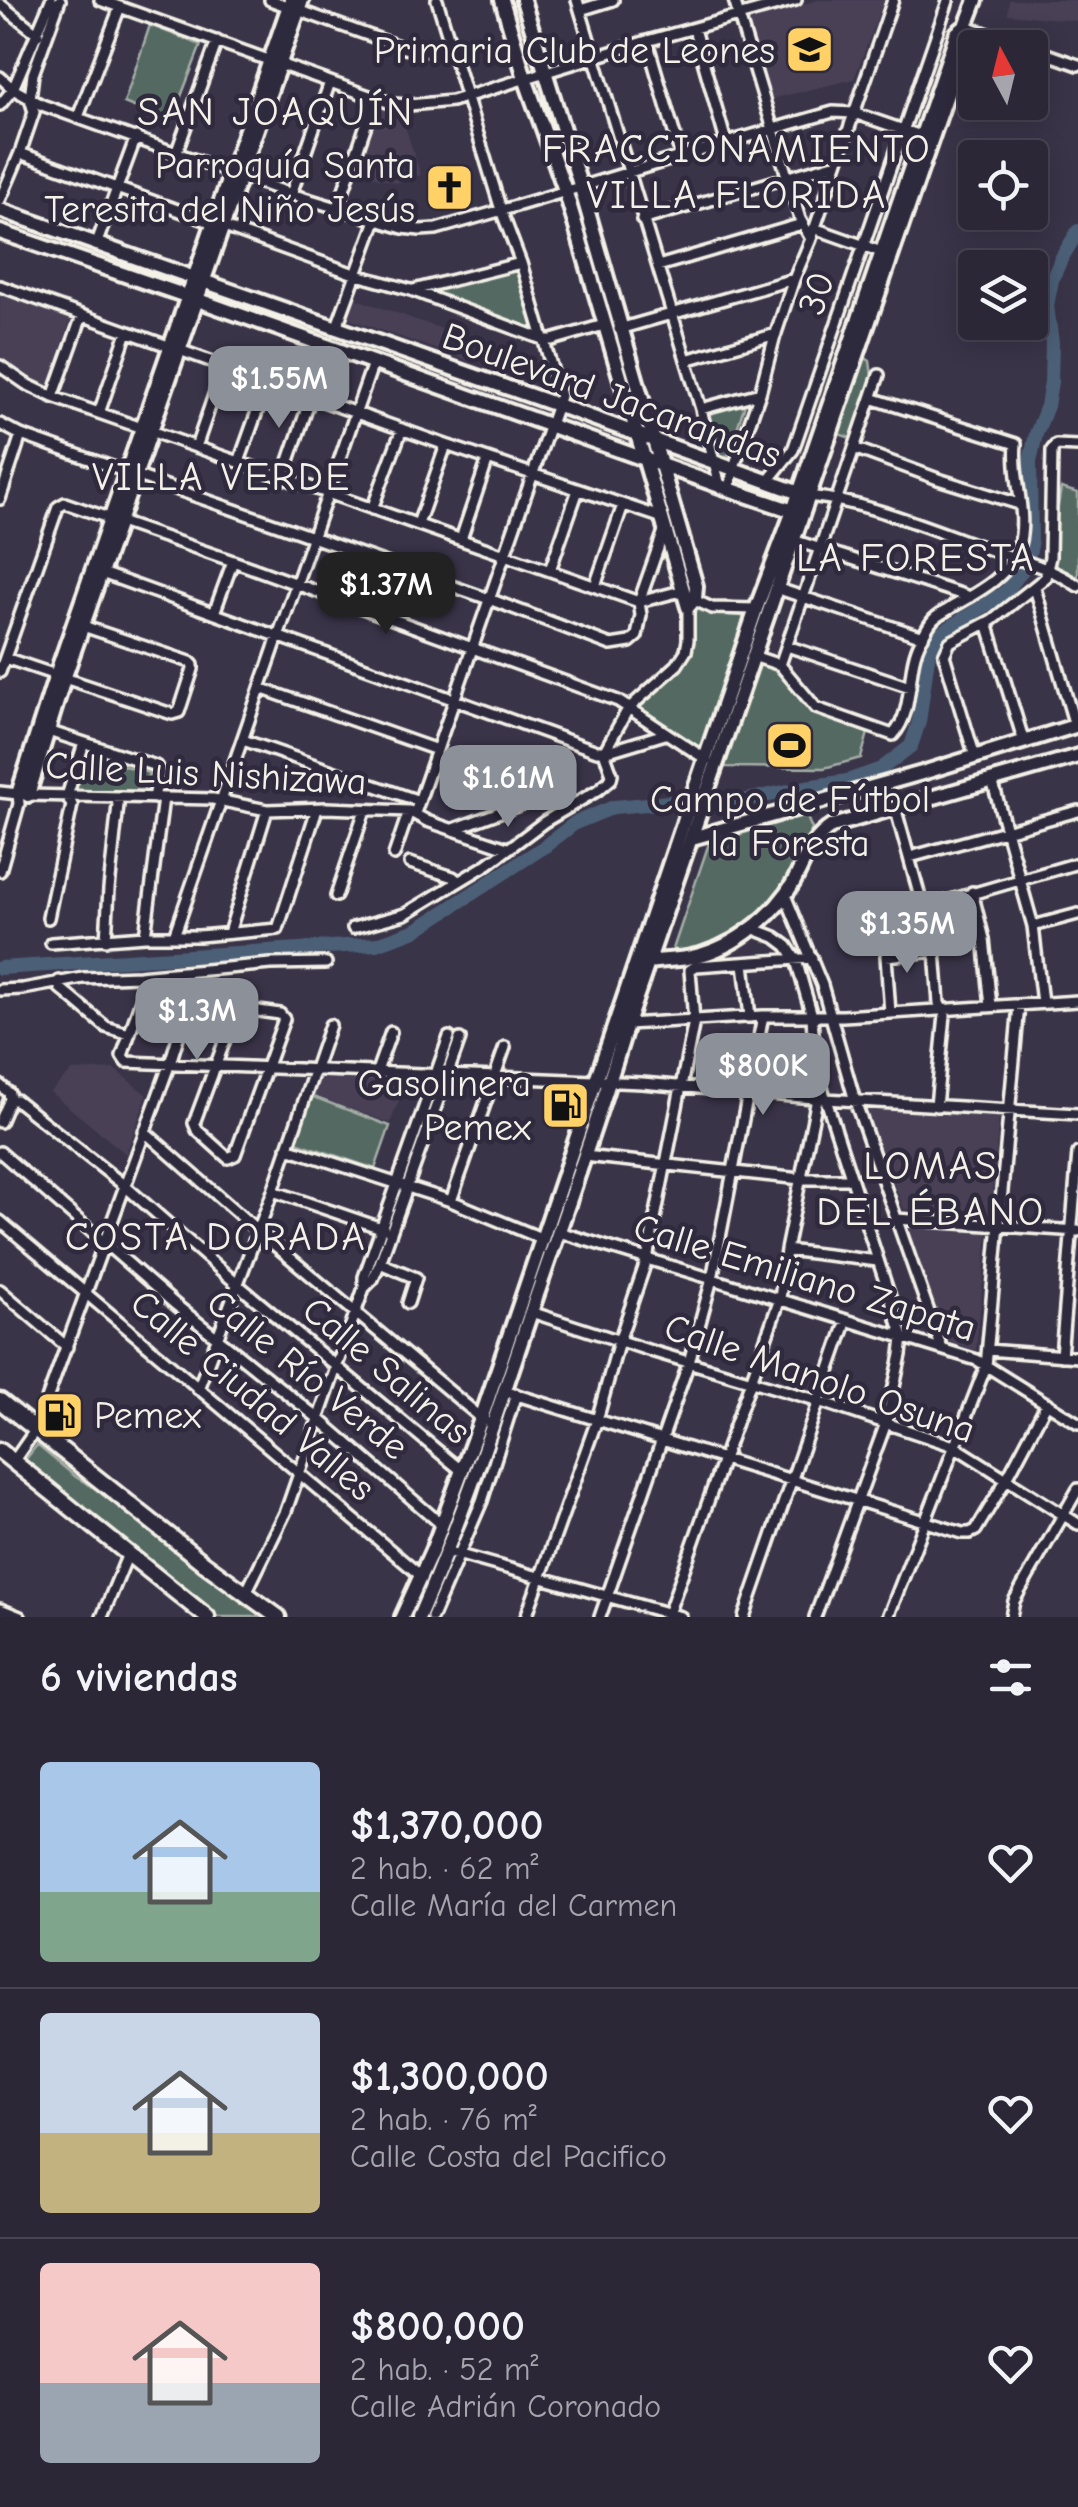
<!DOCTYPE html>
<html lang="es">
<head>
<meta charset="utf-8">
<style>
  :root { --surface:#2c2737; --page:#342f3f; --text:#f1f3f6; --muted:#a6a5ad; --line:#484452; --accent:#8c9099 }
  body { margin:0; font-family:"Comic Neue",sans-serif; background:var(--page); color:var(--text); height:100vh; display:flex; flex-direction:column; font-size:38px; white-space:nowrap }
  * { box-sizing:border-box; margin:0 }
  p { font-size:32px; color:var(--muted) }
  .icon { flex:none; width:55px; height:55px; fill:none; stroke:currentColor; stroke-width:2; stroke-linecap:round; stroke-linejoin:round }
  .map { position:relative; height:1617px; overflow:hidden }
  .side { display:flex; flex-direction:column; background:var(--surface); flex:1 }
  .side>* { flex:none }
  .needle { width:65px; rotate:353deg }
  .tools { position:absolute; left:958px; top:30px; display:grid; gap:20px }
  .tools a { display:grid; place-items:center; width:90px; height:90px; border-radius:10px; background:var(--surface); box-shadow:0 5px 25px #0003,0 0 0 2px var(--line); font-size:50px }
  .price { position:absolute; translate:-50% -85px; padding:0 22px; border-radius:20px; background:var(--accent); color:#fff; font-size:32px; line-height:65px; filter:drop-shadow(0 2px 5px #0008) }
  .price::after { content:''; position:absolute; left:50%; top:60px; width:30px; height:22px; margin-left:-15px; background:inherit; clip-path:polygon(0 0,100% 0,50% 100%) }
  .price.active { background:#222; color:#fff }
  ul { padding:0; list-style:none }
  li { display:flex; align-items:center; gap:30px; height:250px; padding:0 40px }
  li+li { border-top:2px solid var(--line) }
  li span { display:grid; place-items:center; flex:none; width:280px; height:200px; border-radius:10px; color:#555 }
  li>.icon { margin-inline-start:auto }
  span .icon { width:120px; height:120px; fill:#fffc; stroke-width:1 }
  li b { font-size:42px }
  h2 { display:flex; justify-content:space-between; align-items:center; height:120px; padding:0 40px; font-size:42px }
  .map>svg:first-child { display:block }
  .built { fill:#484057 }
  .green { fill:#546963; stroke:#a4ada6; stroke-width:2.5 }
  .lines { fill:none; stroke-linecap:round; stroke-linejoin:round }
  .river { stroke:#4b5f76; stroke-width:14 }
  .street-casing { stroke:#f4f1e8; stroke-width:16 }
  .secondary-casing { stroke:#f4f1e8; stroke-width:20 }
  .primary-casing { stroke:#f4f1e8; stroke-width:21 }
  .street { stroke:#2f2a3d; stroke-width:9 }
  .secondary { stroke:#2f2a3d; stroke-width:12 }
  .primary { stroke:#2f2a3d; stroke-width:14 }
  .labels { text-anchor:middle; stroke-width:9; stroke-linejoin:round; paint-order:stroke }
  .poi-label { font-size:38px; fill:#f4f1e8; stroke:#2f2a3d; text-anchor:end }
  .street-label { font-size:38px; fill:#f4f1e8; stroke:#2f2a3d }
  .neighbourhood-label { font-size:40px; letter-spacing:2.5px; fill:#f4f1e8; stroke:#2f2a3d }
</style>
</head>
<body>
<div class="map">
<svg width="1078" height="1617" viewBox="0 0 1078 1617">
  <rect width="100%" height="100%" fill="#3a3449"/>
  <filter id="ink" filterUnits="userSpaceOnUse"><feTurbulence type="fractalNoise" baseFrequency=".01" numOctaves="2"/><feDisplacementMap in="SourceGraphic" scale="20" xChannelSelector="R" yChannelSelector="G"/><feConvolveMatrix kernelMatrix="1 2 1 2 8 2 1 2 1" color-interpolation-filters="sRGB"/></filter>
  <g filter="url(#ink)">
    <!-- built -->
    <path class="built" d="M818 0H884L854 79 771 99 746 21Z
      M1009 0H1078V21L1008 14Z
      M378 106 400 111 421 175 396 183 356 171Z
      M0 295 71 318 48 388 0 357Z
      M351 297 476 341 469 361 344 317Z
      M114 1069 147 1095 126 1154 50 1092 72 1071Z
      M320 1078 406 1083 390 1123 313 1095Z
      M864 1107 999 1117 990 1216 904 1209Z
      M907 1227 988 1233 976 1350 944 1340Z"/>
    <!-- green -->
    <path class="green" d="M150 25 201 45 171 122 124 103Z
      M515 268 534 331 422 291Z
      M864 357 870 361 872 376 869 394 853 439 836 433Z
      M746 401 728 456 717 455 706 413Z
      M1061 488 1078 493V586L1048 568Z
      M694 604 711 613 742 616 746 620 701 750 663 727 637 706 686 661 694 643Z
      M759 662 778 668 810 712 868 733 861 758 824 768 723 767Z
      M84 754 149 773 142 794 73 789Z
      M806 815 812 829C793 880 757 929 703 946 692 949 684 953 673 949L709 843Z
      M311 1096 390 1126 375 1169 296 1142Z
      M37 1445 76 1477 103 1493 267 1617H218L22 1464Z"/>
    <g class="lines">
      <!-- river -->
      <path class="river" d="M0 968 377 944 416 930 544 847 575 823 614 807 681 801 724 805 806 787 847 781 881 769 911 746 919 722 929 650 940 634 1006 592 1026 565 1031 546 1030 462 1036 434 1047 406 1051 382 1052 343 1047 306 1052 280 1061 259 1078 231"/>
      <defs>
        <path id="street" d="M100 0 375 98 394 104 409 105 452 101 647 41 796 0
          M270 0 404 48 424 51 450 44
          M577 0 701 409 720 486
          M734 0 800 219 811 239
          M0 4 38 34
          M580 10 613 0
          M966 26 1029 48
          M694 29 726 142
          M647 41 681 156
          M1030 48 1078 65
          M0 77 13 89 42 105 291 194 403 228 420 230 436 229C569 192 700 149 833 112L854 113 921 136
          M0 105 13 89 51 0
          M78 117 120 7
          M177 151 217 41
          M20 153 357 275 411 290 545 340H552L604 325
          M291 194 330 82
          M0 200 20 153 34 112 30 99 33 74 60 0
          M338 207 375 98
          M642 220 837 163
          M814 228 887 254
          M96 245 136 137
          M658 266 802 224
          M0 286 446 445 663 518
          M413 290 521 263
          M336 329 376 220
          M619 329 794 279
          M686 360 776 334
          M0 366 26 384 53 397 639 602 677 592 712 608 756 609
          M53 397 82 316
          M701 409 760 393
          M99 413 127 332
          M0 424 21 435 489 599 611 645 630 642 637 636 641 615 639 602 664 531
          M196 447 224 366
          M854 448 938 479 1019 504
          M239 462 268 381
          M283 478 311 397
          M767 482 793 450 948 1
          M729 489 735 464 760 393 774 339 794 279 811 239 893 0
          M808 496C868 502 928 528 985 548 1016 559 1051 567 1078 586
          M0 499 21 435
          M372 509 402 429
          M418 524 446 445
          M461 539 488 459
          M793 540 970 597
          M550 570 578 490
          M96 571 597 751 612 750 665 734
          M595 586 623 505
          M776 588 923 637
          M1035 588 1075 726
          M214 613 233 561
          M987 623 1024 742
          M787 646 910 687
          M753 656 780 665
          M5 658 172 714 179 712 193 669V665L190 662 77 624
          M780 665 816 708 893 735C916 709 905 669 921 640 924 634 929 624 933 620 937 615 947 611 952 607 978 592 1010 577 1019 545 1028 512 1012 477 1016 444L871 398
          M780 665 879 375
          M0 672 58 507 65 503 233 561 618 701 707 760
          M260 688 437 750
          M42 729 156 766 159 773 154 798
          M243 740 419 801
          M975 757 944 655 950 642 992 620 1045 578 1050 557 1052 450 1056 445 1078 446
          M992 780 1033 926 1042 1003
          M0 792 28 795 213 799 267 810 326 808 409 811 427 821 507 848
          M895 807 935 951 939 1003 945 1015 936 1106
          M415 813 560 396 521 263 501 210 437 0
          M454 829 549 794
          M394 855 409 811
          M910 857 1078 811
          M410 863 453 877 458 881
          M0 871 19 804 18 794
          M972 892 984 939 991 1006
          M785 895 822 985 855 1101 942 1349
          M336 896 365 810
          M923 908 1078 863
          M48 918 72 805 67 796 84 743
          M1033 926 1078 914
          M353 928 405 914 488 864 544 822 598 790 611 779 612 774 604 752 628 709 677 665 686 651 688 640V607
          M752 928 775 937 787 946 796 960 812 1016 815 1066 903 1337 901 1355 886 1423 815 1617
          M229 933 267 810
          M145 936 163 798
          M174 936 373 363
          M106 940 109 889 118 805 117 798
          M51 943 145 936H199L278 929 317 809
          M744 963 750 1017
          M139 976 145 988 122 1056 126 1062 642 1083 825 1099 1078 1114
          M59 981 60 988 106 1027 129 1034
          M0 990 23 989 83 978 139 976 271 964 326 963
          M237 1008 280 1014 284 1019 235 1155 228 1158 197 1130 194 1123Z
          M890 1013 886 956 935 951
          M627 1024 763 1016H843L1078 1001
          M377 1071 391 1032
          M0 1085 9 1093 10 1099 16 1100 125 1186 237 1284 462 1471
          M0 1122 10 1099
          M144 1131 258 1231 485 1421
          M287 1148 451 1201 543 1239
          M0 1152 176 1305 319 1419 441 1524
          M584 1156 801 1179H851
          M273 1191 384 1229
          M451 1201 505 1047
          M896 1219 1078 1231
          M0 1221 421 1576
          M559 1232 977 1360 1078 1423
          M786 1250 878 1261
          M380 1263 416 1278 408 1303
          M364 1288 373 1279 380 1263 460 1039
          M0 1290 67 1347
          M531 1312 651 1351 819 1401 954 1446 1078 1524
          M988 1350 1078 1357
          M1061 1356 1078 1153
          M198 1389 273 1191 330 1025
          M504 1391 962 1533H970L976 1530 1006 1480 1047 1403
          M13 1462 36 1429 170 1063 189 1002
          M446 1551 681 1617
          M245 1595 286 1511 364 1288V1277L449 1037
          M0 1609 20 1617
          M102 1617 128 1554
          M432 1617 482 1501 516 1394
          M526 1617 597 1420 619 1341 647 1259 694 1021 690 970 696 966 812 958
          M600 1617 689 1362 712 1279 763 1016
          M667 1617 780 1299 786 1250 817 1099
          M744 1617 847 1320
          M888 1617 986 1366 1019 1005
          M1011 1617 1014 1601 1078 1489"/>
        <path id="secondary" d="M502 0 525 78 566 193 688 607
          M523 0 581 188 696 586 695 599 688 607
          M0 210 557 405 805 495
          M0 232 198 300 720 486 793 511H800
          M18 794 56 675 291 0
          M28 795 64 679 302 0
          M692 838 922 773 1078 725
          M648 962C661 960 674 960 687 958 729 951 771 920 793 883 806 860 808 842 832 826L1078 756
          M402 1617 432 1551 481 1419 756 609 793 511 957 33 966 26
          M419 1617C462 1519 496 1416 530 1315 563 1218 598 1122 627 1024L967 36 966 26 976 0"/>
        <path id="primary" d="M0 1401 205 1564 278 1617
          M0 1451 207 1617"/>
      </defs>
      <!-- street casing -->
      <use href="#street" class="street-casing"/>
      <!-- secondary casing -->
      <use href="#secondary" class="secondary-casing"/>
      <!-- primary casing -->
      <use href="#primary" class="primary-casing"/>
      <!-- street -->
      <use href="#street" class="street"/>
      <!-- secondary -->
      <use href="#secondary" class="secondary"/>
      <!-- primary -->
      <use href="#primary" class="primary"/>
    </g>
  </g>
  <!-- icons -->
  <defs>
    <symbol id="school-square" viewBox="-11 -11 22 22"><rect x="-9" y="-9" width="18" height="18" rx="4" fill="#ffd166" stroke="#2f2a3d"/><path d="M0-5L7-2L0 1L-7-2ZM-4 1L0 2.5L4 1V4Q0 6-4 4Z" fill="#111"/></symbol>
    <symbol id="church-square" viewBox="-11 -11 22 22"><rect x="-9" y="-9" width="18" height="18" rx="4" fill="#ffd166" stroke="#2f2a3d"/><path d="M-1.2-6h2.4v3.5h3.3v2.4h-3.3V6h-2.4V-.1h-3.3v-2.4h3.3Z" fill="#111"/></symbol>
    <symbol id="stadium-square" viewBox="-11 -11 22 22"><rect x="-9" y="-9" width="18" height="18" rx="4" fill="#ffd166" stroke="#2f2a3d"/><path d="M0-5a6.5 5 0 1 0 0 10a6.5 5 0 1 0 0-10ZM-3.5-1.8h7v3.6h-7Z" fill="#111"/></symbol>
    <symbol id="fuel-square" viewBox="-11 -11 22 22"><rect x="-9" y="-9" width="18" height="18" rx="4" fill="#ffd166" stroke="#2f2a3d"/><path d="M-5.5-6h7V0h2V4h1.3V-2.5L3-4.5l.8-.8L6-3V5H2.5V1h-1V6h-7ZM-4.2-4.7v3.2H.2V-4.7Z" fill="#111"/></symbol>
  </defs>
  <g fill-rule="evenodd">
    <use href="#school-square" x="782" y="22" width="55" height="55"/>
    <use href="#church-square" x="422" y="160" width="55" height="55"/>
    <use href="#stadium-square" x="762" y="718" width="55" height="55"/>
    <use href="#fuel-square" x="538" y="1078" width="55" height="55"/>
    <use href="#fuel-square" x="32" y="1388" width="55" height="55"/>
  </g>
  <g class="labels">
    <!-- poi labels -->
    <g class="poi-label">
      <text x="775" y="63">Primaria Club de Leones</text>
      <text x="415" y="178">Parroquía Santa<tspan x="415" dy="44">Teresita del Niño Jesús</tspan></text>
      <text x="790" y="812" text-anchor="middle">Campo de Fútbol<tspan x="790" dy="44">la Foresta</tspan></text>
      <text x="531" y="1096">Gasolinera<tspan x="531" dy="44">Pemex</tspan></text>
      <text x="94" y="1428" text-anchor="start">Pemex</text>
    </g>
    <!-- street labels -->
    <g class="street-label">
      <text transform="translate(816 293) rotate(-72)" y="13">30</text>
      <text transform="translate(612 395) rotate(20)" y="13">Boulevard Jacarandas</text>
      <text transform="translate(206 773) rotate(3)" y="13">Calle Luis Nishizawa</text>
      <text transform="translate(805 1277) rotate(17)" y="13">Calle Emiliano Zapata</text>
      <text transform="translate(387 1370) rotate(40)" y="13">Calle Salinas</text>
      <text transform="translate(308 1374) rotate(39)" y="13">Calle Río Verde</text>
      <text transform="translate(820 1378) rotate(19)" y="13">Calle Manolo Osuna</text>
      <text transform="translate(253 1395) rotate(40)" y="13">Calle Ciudad Valles</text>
    </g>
    <!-- neighbourhood labels -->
    <g class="neighbourhood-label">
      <text x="276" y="125">SAN JOAQUÍN</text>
      <text x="737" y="162">FRACCIONAMIENTO<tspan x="737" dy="46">VILLA FLORIDA</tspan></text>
      <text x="222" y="490">VILLA VERDE</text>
      <text x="916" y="571">LA FORESTA</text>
      <text x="931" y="1179">LOMAS<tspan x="931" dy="46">DEL ÉBANO</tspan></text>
      <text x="216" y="1250">COSTA DORADA</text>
    </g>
  </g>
</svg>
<div class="tools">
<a><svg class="needle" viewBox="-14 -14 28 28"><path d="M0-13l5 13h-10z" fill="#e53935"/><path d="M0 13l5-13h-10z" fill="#a6a5ad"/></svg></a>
<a><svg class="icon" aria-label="locate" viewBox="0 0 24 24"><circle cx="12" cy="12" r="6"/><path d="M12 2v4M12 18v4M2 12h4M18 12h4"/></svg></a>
<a><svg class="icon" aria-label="layers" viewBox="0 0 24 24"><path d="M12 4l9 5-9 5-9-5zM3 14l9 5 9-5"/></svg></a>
</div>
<b class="price" style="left:279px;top:431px">$1.55M</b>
<b class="price active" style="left:386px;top:637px">$1.37M</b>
<b class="price" style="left:508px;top:830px">$1.61M</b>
<b class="price" style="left:907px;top:976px">$1.35M</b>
<b class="price" style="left:197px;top:1063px">$1.3M</b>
<b class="price" style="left:763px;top:1118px">$800K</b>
</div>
<section class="side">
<h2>6 viviendas<svg class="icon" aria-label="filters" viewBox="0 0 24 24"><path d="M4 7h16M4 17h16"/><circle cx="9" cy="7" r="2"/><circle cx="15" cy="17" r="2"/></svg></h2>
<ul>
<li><span style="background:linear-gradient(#a9c7e8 65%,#7fa58c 0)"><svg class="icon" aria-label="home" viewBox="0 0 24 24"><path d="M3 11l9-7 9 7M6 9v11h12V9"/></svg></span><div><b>$1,370,000</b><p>2 hab. · 62 m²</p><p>Calle María del Carmen</p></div><svg class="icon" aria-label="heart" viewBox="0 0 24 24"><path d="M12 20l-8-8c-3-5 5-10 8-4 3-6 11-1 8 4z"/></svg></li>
<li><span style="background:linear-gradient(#c9d6e8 60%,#c2b280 0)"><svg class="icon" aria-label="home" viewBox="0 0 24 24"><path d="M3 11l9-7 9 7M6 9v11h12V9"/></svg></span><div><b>$1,300,000</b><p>2 hab. · 76 m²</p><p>Calle Costa del Pacifico</p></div><svg class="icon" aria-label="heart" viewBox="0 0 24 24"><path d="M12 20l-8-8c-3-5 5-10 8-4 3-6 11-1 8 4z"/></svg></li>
<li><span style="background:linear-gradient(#f6c9c9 60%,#9aa5b1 0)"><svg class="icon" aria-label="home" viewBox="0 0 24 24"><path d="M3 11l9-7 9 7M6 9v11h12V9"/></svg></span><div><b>$800,000</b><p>2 hab. · 52 m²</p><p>Calle Adrián Coronado</p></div><svg class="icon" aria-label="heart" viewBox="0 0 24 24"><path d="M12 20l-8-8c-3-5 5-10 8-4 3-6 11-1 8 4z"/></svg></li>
</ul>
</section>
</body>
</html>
